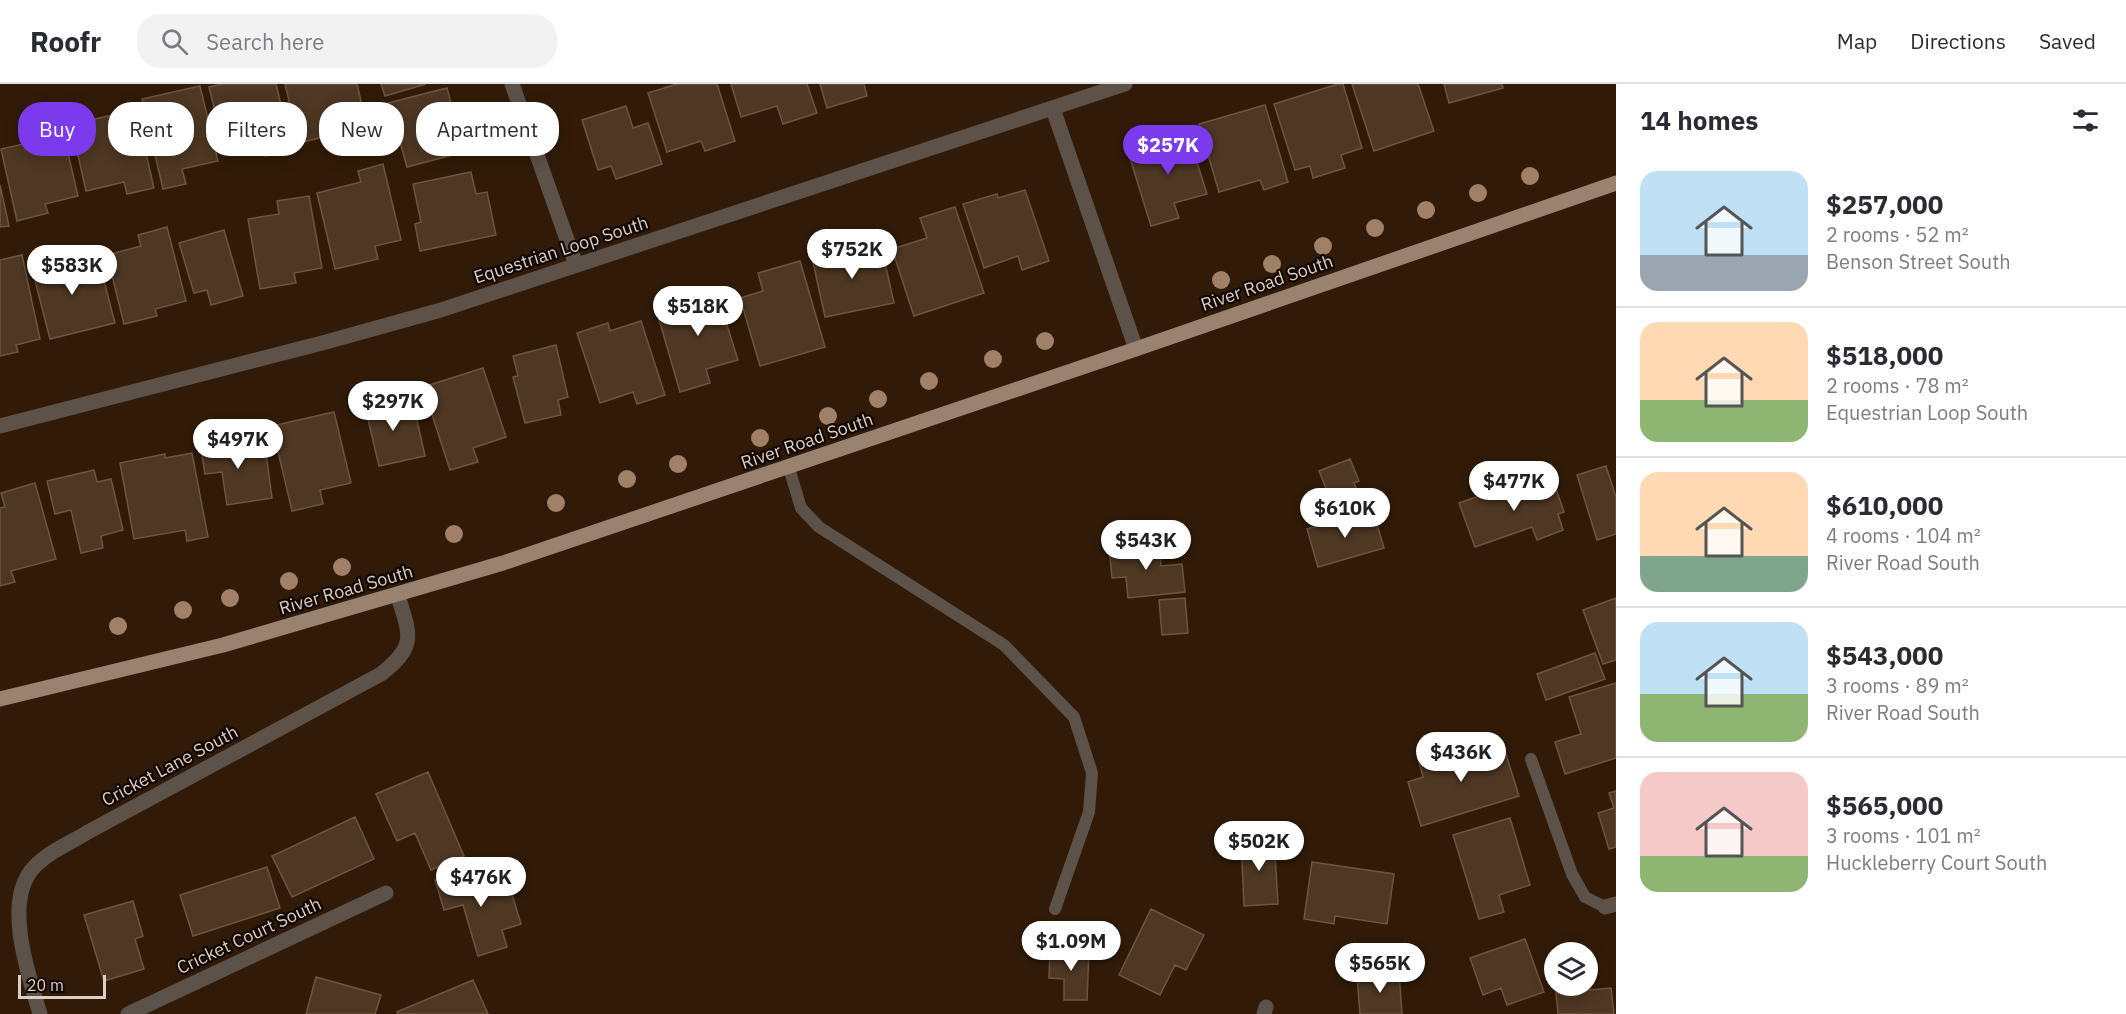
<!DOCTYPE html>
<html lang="en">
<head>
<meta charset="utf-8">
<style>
  :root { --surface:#fff; --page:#f2f2f3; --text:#2b2b33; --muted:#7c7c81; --line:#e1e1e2; --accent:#7c3aed }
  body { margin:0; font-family:"IBM Plex Sans",sans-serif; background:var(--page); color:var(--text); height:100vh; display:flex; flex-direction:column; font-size:22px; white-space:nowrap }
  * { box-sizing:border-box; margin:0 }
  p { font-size:20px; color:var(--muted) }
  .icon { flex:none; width:33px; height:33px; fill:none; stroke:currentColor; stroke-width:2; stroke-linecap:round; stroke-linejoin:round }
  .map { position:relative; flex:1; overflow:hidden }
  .side { display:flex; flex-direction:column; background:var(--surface); width:510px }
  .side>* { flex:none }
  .guide { position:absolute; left:18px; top:18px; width:570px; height:54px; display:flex; gap:12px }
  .fabs { position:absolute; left:1544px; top:858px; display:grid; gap:12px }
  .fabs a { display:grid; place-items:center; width:54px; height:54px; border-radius:50%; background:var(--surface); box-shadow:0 3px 15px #0003; font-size:30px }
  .scale { position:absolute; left:18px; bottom:15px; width:88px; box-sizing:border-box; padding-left:6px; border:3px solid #ddcec3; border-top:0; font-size:16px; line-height:21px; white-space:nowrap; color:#ddcec3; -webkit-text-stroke:4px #120803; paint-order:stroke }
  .price { position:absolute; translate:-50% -51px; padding:0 14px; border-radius:21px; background:#fff; color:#222; font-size:20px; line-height:39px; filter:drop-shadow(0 2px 3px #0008) }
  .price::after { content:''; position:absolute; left:50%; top:36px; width:18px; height:14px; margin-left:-9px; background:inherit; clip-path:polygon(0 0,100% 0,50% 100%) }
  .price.selected { background:var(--accent); color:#fff }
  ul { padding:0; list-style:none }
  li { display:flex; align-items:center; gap:18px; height:150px; padding:0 24px }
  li+li { border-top:2px solid var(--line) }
  li span { display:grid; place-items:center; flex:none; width:168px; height:120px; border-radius:18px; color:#555 }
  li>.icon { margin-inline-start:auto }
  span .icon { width:72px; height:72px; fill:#fffc; stroke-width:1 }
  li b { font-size:26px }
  h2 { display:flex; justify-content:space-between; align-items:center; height:72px; padding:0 24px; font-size:26px }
  .pill { padding:0 21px; border-radius:24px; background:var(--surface); box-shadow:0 3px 15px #0003; font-size:21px; line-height:54px }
  .pill.selected { background:var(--accent); color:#fff }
  header { display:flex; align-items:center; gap:36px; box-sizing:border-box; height:84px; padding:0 30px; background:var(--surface); border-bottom:2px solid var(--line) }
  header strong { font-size:28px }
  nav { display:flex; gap:33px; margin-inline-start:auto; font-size:21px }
  .search { width:420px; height:54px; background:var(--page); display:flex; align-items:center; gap:15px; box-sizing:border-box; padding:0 21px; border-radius:24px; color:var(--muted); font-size:22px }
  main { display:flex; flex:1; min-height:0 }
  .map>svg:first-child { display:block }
  .building { fill:#4e3723; stroke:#6e5540; stroke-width:1.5 }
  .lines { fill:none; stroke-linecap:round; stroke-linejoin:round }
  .service { stroke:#5d5249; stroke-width:12 }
  .minor { stroke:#5d5249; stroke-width:15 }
  .primary { stroke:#9a8270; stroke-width:15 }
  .tree { fill:#a08066 }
  .labels { text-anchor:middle; stroke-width:4.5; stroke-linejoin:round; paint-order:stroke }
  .street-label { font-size:18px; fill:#ddcec3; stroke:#120803 }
</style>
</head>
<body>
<header>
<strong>Roofr</strong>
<div class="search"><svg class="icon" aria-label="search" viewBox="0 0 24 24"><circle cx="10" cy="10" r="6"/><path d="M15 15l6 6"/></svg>Search here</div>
<nav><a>Map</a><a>Directions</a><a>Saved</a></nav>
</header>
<main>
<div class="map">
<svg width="1616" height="930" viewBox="0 0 1616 930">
  <rect width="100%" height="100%" fill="#311b08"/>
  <!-- building -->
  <path class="building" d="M222 0H276L292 65 265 72 262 59 225 68 209 3Z
    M285 0H357L369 51 347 56 344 48 299 59Z
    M381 0H426L385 12Z
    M677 0H717L735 57 705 67 701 57 667 68 648 9Z
    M731 0H807L817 29 783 40 777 22 741 33Z
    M820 0H864L867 12 827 24Z
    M1338 0H1343L1362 64 1341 71 1345 84 1313 94 1310 82 1295 86 1274 20Z
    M1352 0H1418L1434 47 1374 67Z
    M1444 0H1502L1503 4 1449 19Z
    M200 2 218 77 182 85 186 100 163 105 142 15Z
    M447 4 464 68 407 83 396 44 387 46 380 21Z
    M1265 21 1288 98 1264 106 1260 96 1219 108 1199 40Z
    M626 22 633 44 648 39 662 80 616 95 611 82 598 86 582 36Z
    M136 26 154 104 127 110 124 98 86 107 71 40Z
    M62 43 78 112 45 120 48 129 17 137 1 65 32 58 31 50Z
    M1187 46 1207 110 1174 119 1179 134 1151 142 1129 71 1154 63 1152 56Z
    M383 80 401 156 375 162 378 175 335 185 317 109 361 98 358 87Z
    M471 88 476 110 487 108 496 151 420 167 415 140 421 138 413 100Z
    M0 101 9 142 0 143Z
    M1025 106 1049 177 1022 186 1018 172 984 184 963 120 997 110 998 114Z
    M309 112 322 184 294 189 296 199 260 205 248 135 279 130 277 117Z
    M955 123 984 209 914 232 892 165 927 154 920 134Z
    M167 143 186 217 155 225 157 232 124 240 107 171 141 162 138 151Z
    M224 146 243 212 211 221 207 206 194 209 179 159Z
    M881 161 894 219 825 233 811 169 842 162 843 168Z
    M59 170 62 183 98 174 115 239 50 255 30 177Z
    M22 171 40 255 16 261 18 268 0 272V176Z
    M800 177 825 263 760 282 740 214 763 207 758 189Z
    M725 205 734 236 726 238 738 276 706 285 710 299 680 308 656 225Z
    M641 237 665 311 637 320 633 308 600 319 577 249 608 239 610 247Z
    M556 261 568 313 558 316 561 331 525 339 513 293 518 292 513 272Z
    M483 284 506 353 473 364 478 378 450 386 423 303Z
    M396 311 400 331 415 327 425 372 379 382 364 318Z
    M334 328 351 399 320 406 323 420 292 427 272 342Z
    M247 353 250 372 266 369 272 414 227 421 222 388 205 390 200 360Z
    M192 369 208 453 187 457 185 446 134 455 120 379 165 370V374Z
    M1350 375 1359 397 1354 399 1358 408 1332 419 1319 387Z
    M1606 382 1616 413V450L1597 456 1577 391Z
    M94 386 97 398 111 395 123 446 101 452 103 464 81 469 71 426 55 430 47 397Z
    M1552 393 1564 428 1558 430 1563 446 1537 456 1532 443 1475 463 1459 419 1516 399 1518 405Z
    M35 399 56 475 11 487 15 498 0 502V424L5 423 1 409Z
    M1373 427 1384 464 1318 483 1307 445Z
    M1159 459 1161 482 1182 480 1185 508 1128 514 1126 493 1112 494 1109 464Z
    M1185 514 1188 549 1162 551 1159 516Z
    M1616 514V576L1603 580 1583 526Z
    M1595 569 1605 595 1546 616 1537 590Z
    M1616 599V674L1565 690 1555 658 1581 650 1569 613Z
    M1477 656 1482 674 1505 667 1519 712 1421 742 1408 698 1423 693 1418 674Z
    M428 688 464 772 431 786 415 749 397 757 376 710Z
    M1616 707V763L1609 765 1598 729 1614 724 1609 709Z
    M355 733 374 775 292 813 272 772Z
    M1510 734 1530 801 1499 811 1504 828 1479 835 1453 751Z
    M1274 754 1278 820 1244 822 1241 756Z
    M1312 778 1394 790 1387 840 1335 832 1334 840 1304 835Z
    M267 783 280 824 193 852 180 811Z
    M477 783 483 805 508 797 521 840 502 846 507 863 478 872 463 821 444 826 435 796Z
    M133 817 143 852 135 855 144 885 104 897 84 831Z
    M1151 825 1204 851 1186 886 1175 881 1160 911 1119 891Z
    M1525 855 1544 908 1507 921 1501 904 1483 911 1470 874Z
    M1050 865 1089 867 1087 916H1064V895L1049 894Z
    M1399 888 1402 930H1360L1357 892Z
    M316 893 381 911 375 930H306Z
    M473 896 488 930H398L397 928Z
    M1611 904 1614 930H1558L1556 909Z"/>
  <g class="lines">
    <!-- service -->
    <path class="service" d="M789 384 801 424 819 443 1004 561 1074 633 1092 689 1089 728 1055 825
      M1531 675 1572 790 1585 813 1605 823"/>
    <!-- minor -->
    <path class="minor" d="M512 0 576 181
      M1053 25 1136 265
      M0 342 326 258 441 226 1125 0
      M1605 823 1616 820
      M40 930C29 892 6 827 28 791 40 771 69 760 88 748L381 590C417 562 410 551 398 512
      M128 930 386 809
      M1264 930 1266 923"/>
    <!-- primary -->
    <path class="primary" d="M0 615 223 561 503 479 1136 265 1616 99"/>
  </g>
  <!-- trees -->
  <g class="tree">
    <circle cx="1530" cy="92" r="9"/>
    <circle cx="1478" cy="109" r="9"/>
    <circle cx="1426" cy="126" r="9"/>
    <circle cx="1375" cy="144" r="9"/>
    <circle cx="1323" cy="162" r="9"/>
    <circle cx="1272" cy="180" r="9"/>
    <circle cx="1221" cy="196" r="9"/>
    <circle cx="1045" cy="257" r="9"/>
    <circle cx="993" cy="275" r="9"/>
    <circle cx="929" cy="297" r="9"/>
    <circle cx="878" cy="315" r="9"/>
    <circle cx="828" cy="332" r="9"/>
    <circle cx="760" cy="354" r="9"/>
    <circle cx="678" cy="380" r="9"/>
    <circle cx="627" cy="395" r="9"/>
    <circle cx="556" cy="419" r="9"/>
    <circle cx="454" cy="450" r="9"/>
    <circle cx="342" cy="483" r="9"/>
    <circle cx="289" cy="497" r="9"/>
    <circle cx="230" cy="514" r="9"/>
    <circle cx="183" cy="526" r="9"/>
    <circle cx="118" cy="542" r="9"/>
  </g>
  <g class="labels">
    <!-- street labels -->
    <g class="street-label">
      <text transform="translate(561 166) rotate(-18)" y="6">Equestrian Loop South</text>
      <text transform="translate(1267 199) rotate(-19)" y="6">River Road South</text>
      <text transform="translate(807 357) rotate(-19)" y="6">River Road South</text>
      <text transform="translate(346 506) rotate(-16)" y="6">River Road South</text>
      <text transform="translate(170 682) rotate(-28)" y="6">Cricket Lane South</text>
      <text transform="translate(249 852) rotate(-25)" y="6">Cricket Court South</text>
    </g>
  </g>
</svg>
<div class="fabs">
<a><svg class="icon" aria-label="layers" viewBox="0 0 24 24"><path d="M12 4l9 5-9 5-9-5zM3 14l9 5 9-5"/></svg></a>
</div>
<div class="scale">20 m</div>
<b class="price selected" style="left:1168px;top:92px">$257K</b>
<b class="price" style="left:852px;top:196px">$752K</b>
<b class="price" style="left:72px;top:212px">$583K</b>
<b class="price" style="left:698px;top:253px">$518K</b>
<b class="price" style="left:393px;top:348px">$297K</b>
<b class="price" style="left:238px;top:386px">$497K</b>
<b class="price" style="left:1514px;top:428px">$477K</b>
<b class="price" style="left:1345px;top:455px">$610K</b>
<b class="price" style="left:1146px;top:487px">$543K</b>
<b class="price" style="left:1461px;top:699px">$436K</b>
<b class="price" style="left:1259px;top:788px">$502K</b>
<b class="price" style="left:481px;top:824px">$476K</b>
<b class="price" style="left:1071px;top:888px">$1.09M</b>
<b class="price" style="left:1380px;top:910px">$565K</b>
<div class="guide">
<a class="pill selected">Buy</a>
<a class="pill">Rent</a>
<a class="pill">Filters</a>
<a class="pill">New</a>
<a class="pill">Apartment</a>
</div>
</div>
<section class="side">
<h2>14 homes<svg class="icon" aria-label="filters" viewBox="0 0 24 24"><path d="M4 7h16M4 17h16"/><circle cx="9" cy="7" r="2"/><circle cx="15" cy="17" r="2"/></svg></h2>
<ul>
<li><span style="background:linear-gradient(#bfe0f5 70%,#9aa5b1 0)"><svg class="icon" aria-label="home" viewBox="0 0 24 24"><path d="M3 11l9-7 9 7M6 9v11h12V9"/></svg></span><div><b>$257,000</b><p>2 rooms · 52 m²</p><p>Benson Street South</p></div></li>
<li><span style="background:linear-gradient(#ffd9b3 65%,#8fb573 0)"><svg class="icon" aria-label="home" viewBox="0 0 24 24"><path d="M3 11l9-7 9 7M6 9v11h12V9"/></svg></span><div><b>$518,000</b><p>2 rooms · 78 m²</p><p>Equestrian Loop South</p></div></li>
<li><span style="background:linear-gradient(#ffd9b3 70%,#7fa58c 0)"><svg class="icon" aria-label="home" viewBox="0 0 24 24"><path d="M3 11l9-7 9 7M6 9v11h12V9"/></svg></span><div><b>$610,000</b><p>4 rooms · 104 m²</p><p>River Road South</p></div></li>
<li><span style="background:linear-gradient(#bfe0f5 60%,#8fb573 0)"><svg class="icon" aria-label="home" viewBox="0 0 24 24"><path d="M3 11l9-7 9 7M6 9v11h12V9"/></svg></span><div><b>$543,000</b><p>3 rooms · 89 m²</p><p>River Road South</p></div></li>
<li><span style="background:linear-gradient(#f6c9c9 70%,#8fb573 0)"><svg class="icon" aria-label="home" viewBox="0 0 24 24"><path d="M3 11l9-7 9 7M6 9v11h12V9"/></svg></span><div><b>$565,000</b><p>3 rooms · 101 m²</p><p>Huckleberry Court South</p></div></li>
</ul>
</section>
</main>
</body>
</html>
